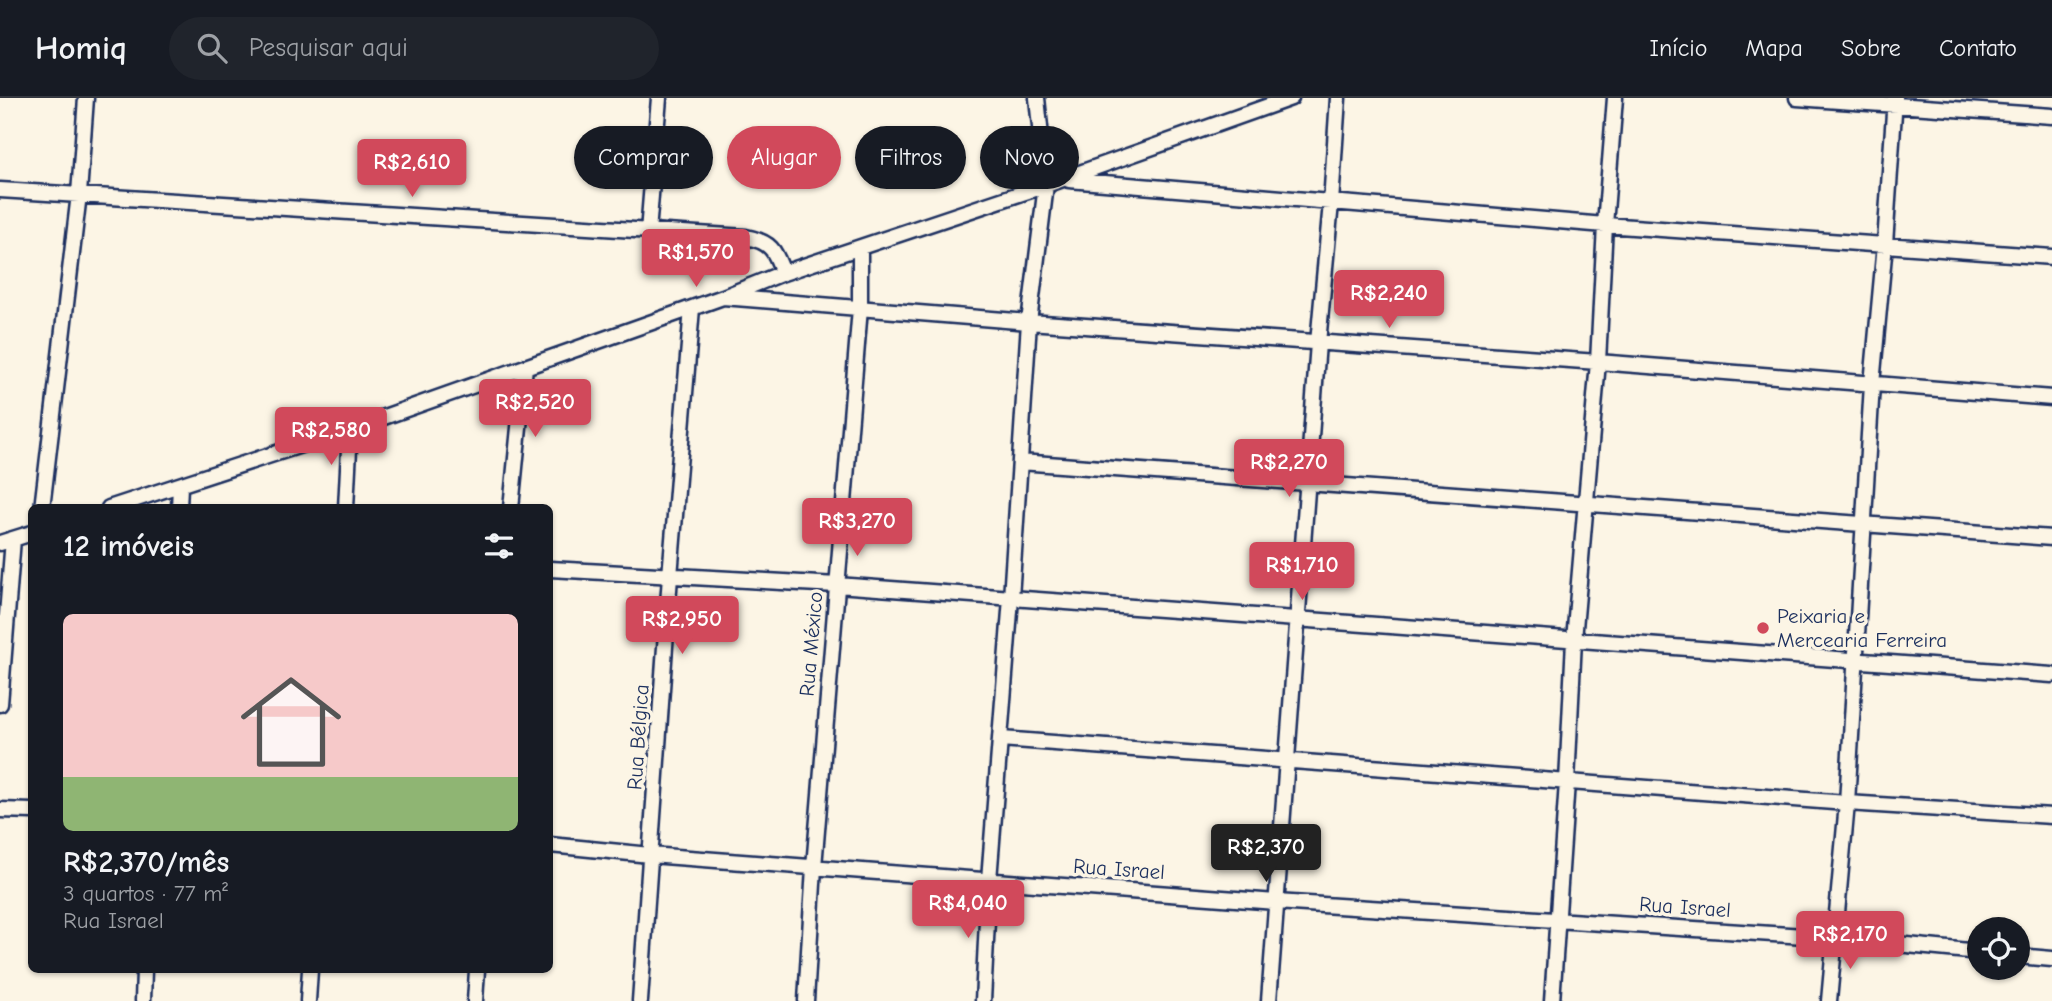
<!DOCTYPE html>
<html lang="pt">
<head>
<meta charset="utf-8">
<style>
  :root { --surface:#171b24; --page:#20242c; --text:#f1f3f6; --muted:#9ea1a6; --line:#363941; --accent:#d1495b }
  body { margin:0; font-family:"Comic Neue",sans-serif; background:var(--page); color:var(--text); height:100vh; display:flex; flex-direction:column; font-size:26px; white-space:nowrap }
  * { box-sizing:border-box; margin:0 }
  p { font-size:23px; color:var(--muted) }
  .icon { flex:none; width:38px; height:38px; fill:none; stroke:currentColor; stroke-width:2; stroke-linecap:round; stroke-linejoin:round }
  .map { position:relative; flex:1; overflow:hidden }
  .sheet { position:absolute; left:28px; top:406px; width:525px; height:469px; display:flex; flex-direction:column; background:var(--surface); border-radius:10px; box-shadow:0 2px 5px #0004 }
  .sheet>* { flex:none }
  .top-card { position:absolute; left:574px; top:28px; width:665px; height:63px; display:flex; gap:14px }
  .controls { position:absolute; left:1967px; top:819px; display:grid; gap:14px }
  .controls a { display:grid; place-items:center; width:63px; height:63px; border-radius:50%; background:var(--surface); box-shadow:0 2px 5px #0004; font-size:35px }
  .price { position:absolute; translate:-50% -60px; padding:0 16px; border-radius:7px; background:var(--accent); color:#fff; font-size:23px; line-height:46px; filter:drop-shadow(0 2px 4px #0008) }
  .price::after { content:''; position:absolute; left:50%; top:42px; width:21px; height:16px; margin-left:-10px; background:inherit; clip-path:polygon(0 0,100% 0,50% 100%) }
  .price.active { background:#222; color:#fff }
  ul { padding:0; list-style:none }
  li { display:grid; align-content:center; gap:14px; height:371px; padding:0 35px }
  li+li { border-top:2px solid var(--line) }
  li span { display:grid; place-items:center; height:217px; border-radius:10px; color:#555 }
  li>.icon { margin-inline-start:auto }
  span .icon { width:126px; height:126px; fill:#fffc; stroke-width:1 }
  li b { font-size:30px }
  h2 { display:flex; justify-content:space-between; align-items:center; height:84px; padding:0 35px; font-size:30px }
  .chip { padding:0 24px; border-radius:32px; background:var(--surface); box-shadow:0 2px 5px #0004; font-size:24px; line-height:63px }
  .chip.active { background:var(--accent); color:#fff }
  header { display:flex; align-items:center; gap:42px; box-sizing:border-box; height:98px; padding:0 35px; background:var(--surface); border-bottom:2px solid var(--line) }
  header strong { font-size:33px }
  nav { display:flex; gap:38px; margin-inline-start:auto; font-size:24px }
  .search { width:490px; height:63px; background:var(--page); display:flex; align-items:center; gap:18px; box-sizing:border-box; padding:0 24px; border-radius:38px; color:var(--muted); font-size:26px }
  .map>svg:first-child { display:block }
  .lines { fill:none; stroke-linecap:round; stroke-linejoin:round }
  .street-casing { stroke:#1b2f5e; stroke-width:19 }
  .street { stroke:#fcf5e5; stroke-width:14 }
  .poi-dot { fill:#d1495b; stroke:#fcf5e5; stroke-width:2.5 }
  .labels { text-anchor:middle; stroke-width:7; stroke-linejoin:round; paint-order:stroke }
  .poi-label { font-size:21px; fill:#1b2f5e; stroke:#fcf5e5; text-anchor:start }
  .street-label { font-size:21px; fill:#1b2f5e; stroke:#fcf5e5 }
</style>
</head>
<body>
<header>
<strong>Homiq</strong>
<div class="search"><svg class="icon" aria-label="search" viewBox="0 0 24 24"><circle cx="10" cy="10" r="6"/><path d="M15 15l6 6"/></svg>Pesquisar aqui</div>
<nav><a>Início</a><a>Mapa</a><a>Sobre</a><a>Contato</a></nav>
</header>
<div class="map">
<svg width="2052" height="903" viewBox="0 0 2052 903">
  <rect width="100%" height="100%" fill="#fcf5e5"/>
  <filter id="ink" filterUnits="userSpaceOnUse"><feTurbulence type="fractalNoise" baseFrequency=".0143" numOctaves="2"/><feDisplacementMap in="SourceGraphic" scale="14" xChannelSelector="R" yChannelSelector="G"/><feConvolveMatrix kernelMatrix="1 2 1 2 8 2 1 2 1" color-interpolation-filters="sRGB"/></filter>
  <g filter="url(#ink)">
    <g class="lines">
      <defs>
        <path id="street" d="M1797 0 2052 18
          M1069 82 1605 127 2052 159
          M0 92 746 139C771 144 775 152 783 175
          M648 134 659 0
          M723 199 1029 224 1598 264 2052 300
          M1020 364 2052 440
          M42 410 79 96 86 0
          M109 410 350 331 723 199 783 175 1046 87 1291 0
          M179 410 180 388
          M346 410 350 331
          M511 410 525 269
          M0 445 32 435
          M550 471 837 487 2052 577
          M0 606 13 441
          M1001 641 1847 705 2052 718
          M0 712 32 713
          M550 747 650 757 1276 804 1835 840 1979 854
          M2018 858 2052 861
          M143 903 144 872
          M308 903 310 872
          M475 903 477 872
          M640 903 670 478 692 210
          M806 903 814 769 860 210V151
          M983 903 989 782 1011 500 1029 224 1046 87 1037 0
          M1269 903 1318 245 1331 105 1338 0
          M1552 903 1567 684 1574 542 1598 264 1605 127 1615 0
          M1829 903 1847 705 1872 286 1885 146 1895 0"/>
      </defs>
      <!-- street casing -->
      <use href="#street" class="street-casing"/>
      <!-- street -->
      <use href="#street" class="street"/>
    </g>
  </g>
  <!-- markers -->
  <circle class="poi-dot" cx="1763" cy="530" r="7"/>
  <g class="labels">
    <!-- poi labels -->
    <g class="poi-label">
      <text x="1777" y="525">Peixaria e<tspan x="1777" dy="24">Mercearia Ferreira</tspan></text>
    </g>
    <!-- street labels -->
    <g class="street-label">
      <text transform="translate(811 546) rotate(-85)" y="7">Rua México</text>
      <text transform="translate(638 639) rotate(-86)" y="7">Rua Bélgica</text>
      <text transform="translate(1119 771) rotate(4)" y="7">Rua Israel</text>
      <text transform="translate(1685 809) rotate(4)" y="7">Rua Israel</text>
    </g>
  </g>
</svg>
<div class="controls">
<a><svg class="icon" aria-label="locate" viewBox="0 0 24 24"><circle cx="12" cy="12" r="6"/><path d="M12 2v4M12 18v4M2 12h4M18 12h4"/></svg></a>
</div>
<b class="price" style="left:412px;top:101px">R$2,610</b>
<b class="price" style="left:696px;top:191px">R$1,570</b>
<b class="price" style="left:1389px;top:232px">R$2,240</b>
<b class="price" style="left:535px;top:341px">R$2,520</b>
<b class="price" style="left:331px;top:369px">R$2,580</b>
<b class="price" style="left:1289px;top:401px">R$2,270</b>
<b class="price" style="left:857px;top:460px">R$3,270</b>
<b class="price" style="left:1302px;top:504px">R$1,710</b>
<b class="price" style="left:682px;top:558px">R$2,950</b>
<b class="price active" style="left:1266px;top:786px">R$2,370</b>
<b class="price" style="left:968px;top:842px">R$4,040</b>
<b class="price" style="left:1850px;top:873px">R$2,170</b>
<div class="top-card">
<a class="chip">Comprar</a>
<a class="chip active">Alugar</a>
<a class="chip">Filtros</a>
<a class="chip">Novo</a>
</div>
<section class="sheet">
<h2>12 imóveis<svg class="icon" aria-label="filters" viewBox="0 0 24 24"><path d="M4 7h16M4 17h16"/><circle cx="9" cy="7" r="2"/><circle cx="15" cy="17" r="2"/></svg></h2>
<ul>
<li><span style="background:linear-gradient(#f6c9c9 75%,#8fb573 0)"><svg class="icon" aria-label="home" viewBox="0 0 24 24"><path d="M3 11l9-7 9 7M6 9v11h12V9"/></svg></span><div><b>R$2,370/mês</b><p>3 quartos · 77 m²</p><p>Rua Israel</p></div></li>
</ul>
</section>
</div>
</body>
</html>
